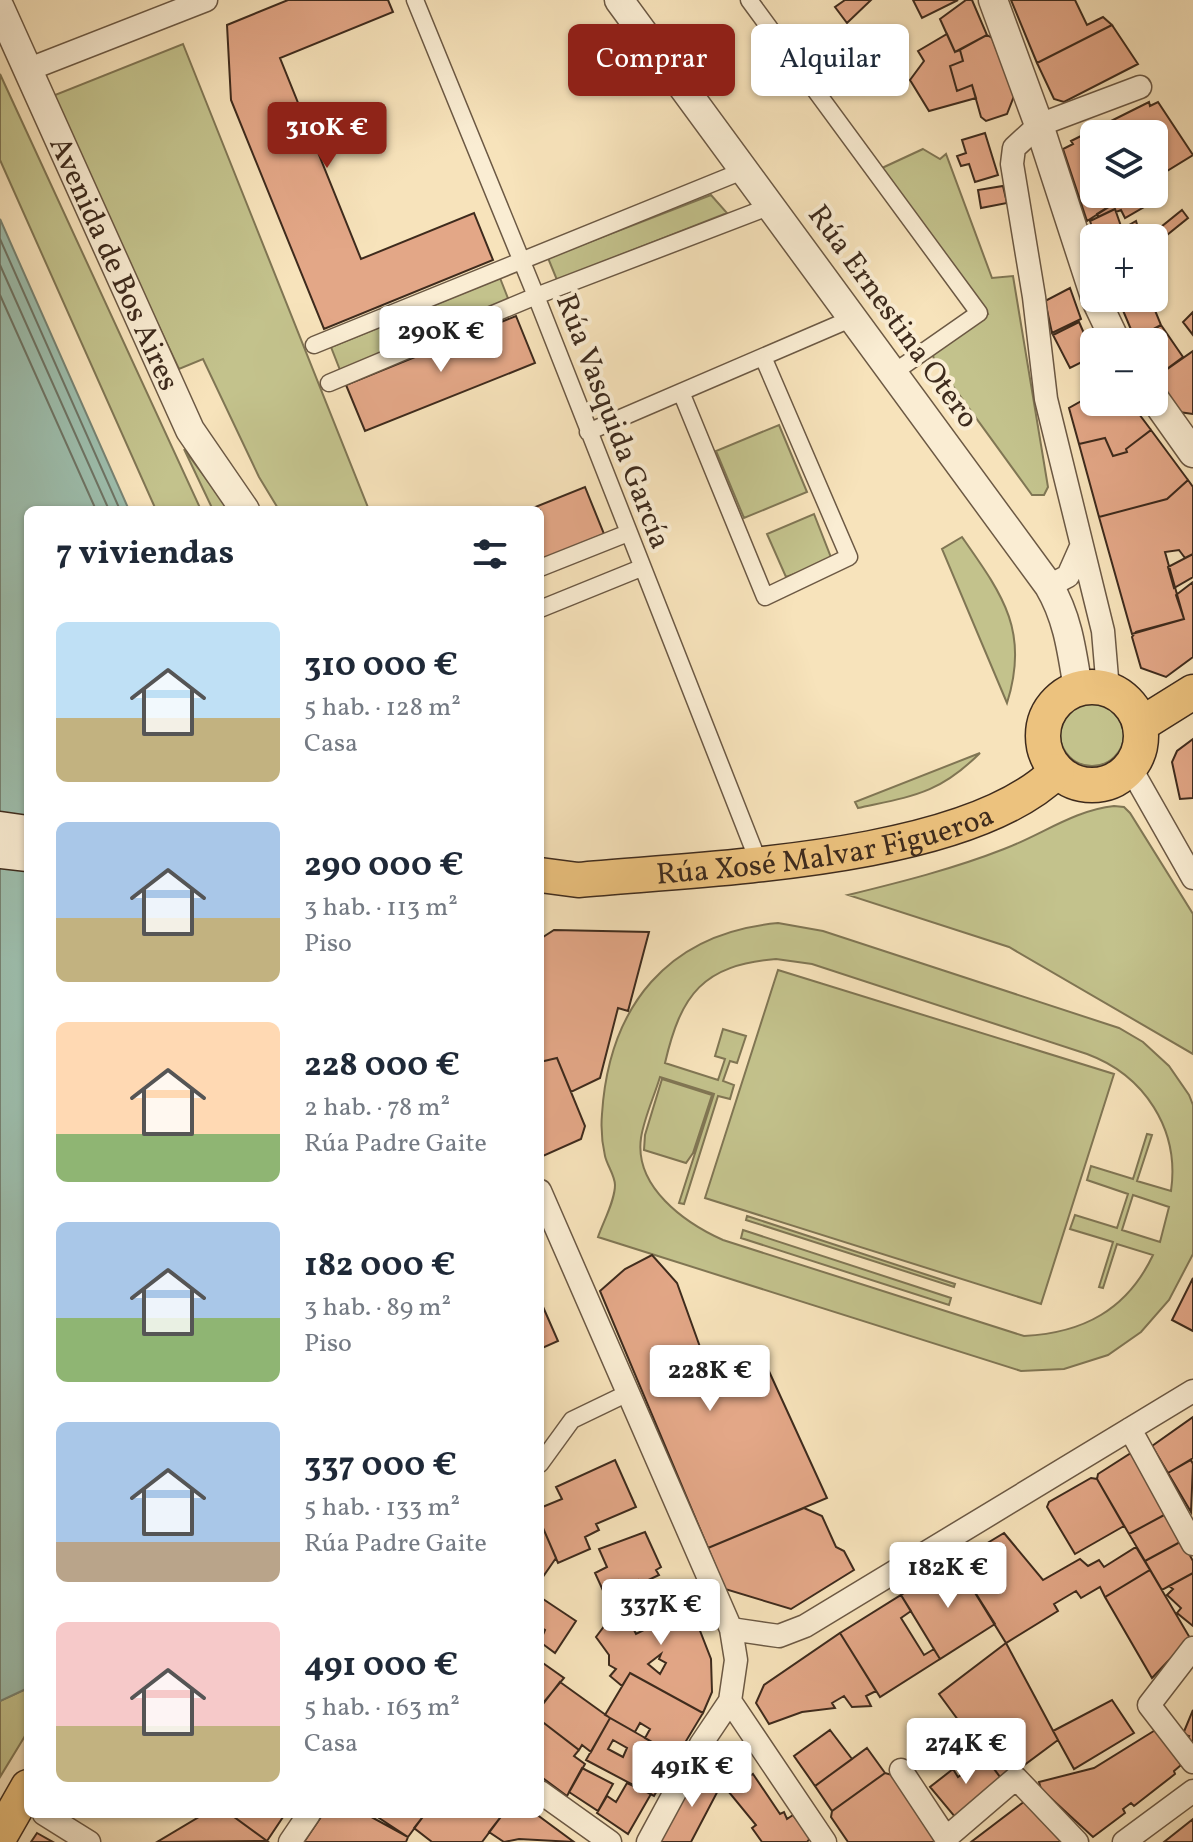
<!DOCTYPE html>
<html lang="es">
<head>
<meta charset="utf-8">
<style>
  :root { --surface:#fff; --page:#f2f2f3; --text:#1f2937; --muted:#747a83; --accent:#8f2418 }
  body { margin:0; font-family:Vollkorn,serif; background:var(--page); color:var(--text); height:100vh; display:flex; flex-direction:column; font-size:30px; white-space:nowrap }
  * { box-sizing:border-box; margin:0 }
  p { font-size:26px; color:var(--muted) }
  .icon { flex:none; width:44px; height:44px; fill:none; stroke:currentColor; stroke-width:2; stroke-linecap:round; stroke-linejoin:round }
  .map { position:relative; flex:1; overflow:hidden }
  .side { position:absolute; left:24px; top:506px; width:520px; height:1312px; display:flex; flex-direction:column; background:var(--surface); border-radius:12px; box-shadow:0 2px 6px #0004 }
  .side>* { flex:none }
  .hud { position:absolute; left:568px; top:24px; width:504px; height:72px; display:flex; gap:16px }
  .fabs { position:absolute; left:1080px; top:120px; display:grid; gap:16px }
  .fabs a { display:grid; place-items:center; width:88px; height:88px; border-radius:12px; background:var(--surface); box-shadow:0 2px 6px #0004; font-size:40px }
  .price { position:absolute; translate:-50% -68px; padding:0 18px; border-radius:8px; background:#fff; color:#222; font-size:26px; line-height:52px; filter:drop-shadow(0 2px 4px #0008) }
  .price::after { content:''; position:absolute; left:50%; top:48px; width:24px; height:18px; margin-left:-12px; background:inherit; clip-path:polygon(0 0,100% 0,50% 100%) }
  .price.current { background:var(--accent); color:#fff }
  ul { padding:0; list-style:none }
  li { display:flex; align-items:center; gap:24px; height:200px; padding:0 32px }
  li span { display:grid; place-items:center; flex:none; width:224px; height:160px; border-radius:12px; color:#555 }
  li>.icon { margin-inline-start:auto }
  span .icon { width:96px; height:96px; fill:#fffc; stroke-width:1 }
  li b { font-size:34px }
  h2 { display:flex; justify-content:space-between; align-items:center; height:96px; padding:0 32px; font-size:34px }
  .chip { padding:0 28px; border-radius:12px; background:var(--surface); box-shadow:0 2px 6px #0004; font-size:28px; line-height:72px }
  .chip.current { background:var(--accent); color:#fff }
  .map>svg:first-child { display:block }
  .green { fill:#c3c28c; stroke:#807654; stroke-width:2; fill-rule:evenodd }
  .water { fill:#9dbead; stroke:#778373; stroke-width:2 }
  .lines { fill:none; stroke-linecap:round; stroke-linejoin:round }
  .shore { stroke:#6e7465; stroke-width:2 }
  .building { fill:#e3a787; stroke:#3e2b1d; stroke-width:2; fill-rule:evenodd }
  .pedestrian-casing { stroke:#6c5944; stroke-width:19 }
  .minor-casing { stroke:#6c5944; stroke-width:25 }
  .tertiary-casing { stroke:#6c5944; stroke-width:31 }
  .secondary-casing { stroke:#3e2b1d; stroke-width:33 }
  .primary-casing { stroke:#3e2b1d; stroke-width:37 }
  .pedestrian { stroke:#faedd3; stroke-width:16 }
  .minor { stroke:#faedd3; stroke-width:22 }
  .tertiary { stroke:#faedd3; stroke-width:28 }
  .secondary { stroke:#faedd3; stroke-width:30 }
  .primary { stroke:#ecc27e; stroke-width:34 }
  .labels { text-anchor:middle; stroke-width:8; stroke-linejoin:round; paint-order:stroke }
  .street-label { font-size:30px; fill:#3e2b1d; stroke:#faedd3 }
</style>
</head>
<body>
<div class="map">
<svg width="1193" height="1842" viewBox="0 0 1193 1842">
  <rect width="100%" height="100%" fill="#f7e3bb"/>
  <filter id="stains"><feTurbulence type="fractalNoise" baseFrequency=".0025" numOctaves="4"/><feColorMatrix values="0 0 0 0 .2 0 0 0 0 .09 0 0 0 0 .02 0 0 0 .5 -.17"/></filter>
  <radialGradient id="worn" r=".72"><stop offset=".6" stop-color="#630" stop-opacity="0"/><stop offset="1" stop-color="#630" stop-opacity=".3"/></radialGradient>
  <!-- green -->
  <path class="green" d="M183 44 369 510H279L259 477 203 359 179 369 50 97Z
    M0 74 201 510H156L0 160Z
    M923 149 940 159 946 154 992 278 1013 276 1048 487 1044 495H1032L934 360 933 355 988 314 882 168Z
    M711 195 727 213 557 280 548 258Z
    M500 278 509 301 340 370 331 347Z
    M779 425 807 492 744 518 716 451Z
    M184 449 224 503 229 510H213Z
    M814 514 832 560 786 577 767 534Z
    M962 537C1002 594 1030 631 1007 703L942 549Z
    M1060 734a32 32 0 1 1 64 0a32 32 0 1 1-64 0Z
    M980 753C939 794 913 796 858 808L855 802Z
    M1114 806 1124 807 1130 813 1193 914V1054L1009 947 848 895C901 882 953 869 1004 849 1041 835 1075 810 1114 806Z
    M778 923 823 931 1119 1028 1143 1042 1169 1066 1189 1095 1193 1105V1254L1169 1300 1141 1332 1108 1355 1064 1369 1021 1371 598 1237C603 1222 615 1201 615 1185 615 1176 607 1165 605 1156 602 1143 601 1126 602 1114 609 1006 668 933 778 923ZM776 959 812 964 1087 1054C1144 1075 1180 1129 1171 1191L1137 1181 1152 1135 1147 1134 1133 1179 1091 1166 1087 1180 1128 1194 1117 1228 1075 1215 1070 1229 1113 1242 1099 1287 1103 1288 1117 1244 1153 1255C1127 1310 1083 1333 1024 1336L723 1240C685 1223 634 1187 641 1138 644 1118 654 1097 660 1077L714 1094 679 1203 684 1204 718 1096 730 1099 734 1085 723 1081 730 1061 737 1063 746 1036 723 1029 715 1056 725 1059 718 1080 665 1063C681 994 703 965 776 959ZM1133 1195 1169 1207 1160 1242 1122 1230Z
    M778 970 1114 1074 1041 1304 705 1198Z
    M662 1079 712 1095 693 1153 686 1163 644 1150 645 1135Z
    M747 1216 955 1284 954 1287 746 1220Z
    M743 1230 951 1298 949 1305 741 1238Z
    M28 1688V1731L0 1777V1701Z"/>
  <!-- water -->
  <path class="water" d="M0 219 129 510H28V1688L0 1701Z"/>
  <g class="lines">
    <!-- shore -->
    <path class="shore" d="M0 239 120 510
      M0 265 109 510
      M0 295 96 510"/>
  </g>
  <!-- building -->
  <path class="building" d="M288 0H388L393 12 280 58 361 259 474 213 493 260 324 329 231 100 227 25Z
    M845 0H871L847 23 835 7Z
    M913 0H958L922 18Z
    M966 0H972L987 35 955 52 940 19Z
    M1011 0H1075L1087 25 1103 17 1112 25 1037 63Z
    M1112 25 1138 64 1064 102 1054 99 1037 63Z
    M947 34 955 52 960 50 963 61 950 66 957 91 972 85 976 98 929 111 910 80 924 61 918 51Z
    M987 35 992 38 1014 96 1007 114 986 121 981 117 972 85 957 91 950 66 963 61 960 50Z
    M1149 102 1150 106 1158 102 1193 155 1154 179V134H1094V194H1129L1087 221 1063 149 1073 144 1071 141Z
    M985 133 998 175 975 182 969 164 961 166 957 156 966 153 962 140Z
    M1003 186 1007 203 981 208 978 190Z
    M1129 194H1154L1158 199 1125 218 1121 210 1116 212 1115 209 1098 217 1097 214Z
    M1115 209 1122 229 1136 221 1141 238H1096L1090 221Z
    M1182 210 1188 218 1162 239 1156 231Z
    M1070 288 1081 319 1052 333 1045 301Z
    M1125 298H1150L1161 325 1135 339 1119 301Z
    M1193 312V335L1183 322Z
    M516 316 535 363 365 431 346 385Z
    M1079 322 1094 356 1070 368 1053 335Z
    M1161 325 1183 357 1156 377 1154 342H1136Z
    M1193 351V414L1179 412 1156 377Z
    M1094 394V402H1130L1151 430 1126 449 1127 452 1113 456 1105 438 1079 444 1069 408Z
    M1151 430 1188 480 1167 499 1099 517 1079 444 1105 438 1113 456 1127 452 1126 449Z
    M1188 480 1193 487V554L1185 558 1179 550 1165 552 1184 619 1132 634 1099 517 1167 499Z
    M585 487 604 534 540 560V510H528Z
    M1193 554V577L1174 588 1168 567Z
    M1193 582V657L1166 677 1141 668 1132 637 1136 632 1184 619 1176 595Z
    M1193 739V798L1180 799 1172 762 1177 751Z
    M554 930 649 932 628 1011 618 1008 600 1078 571 1092 557 1058 540 1062V939Z
    M557 1058 585 1126 581 1139 543 1156 540 1149V1062Z
    M652 1255 677 1283 713 1383 762 1356 827 1498 708 1548 600 1291 625 1269Z
    M1193 1278V1331L1172 1320Z
    M540 1300 558 1341 540 1349Z
    M1193 1417V1458L1168 1473 1152 1446Z
    M1131 1453 1166 1514 1129 1534 1097 1479 1098 1474Z
    M615 1460 636 1507 596 1524 599 1530 585 1537 590 1549 558 1563 540 1521V1508L562 1499 556 1487Z
    M1191 1460 1193 1464 1191 1512 1168 1473Z
    M1091 1478 1097 1479 1124 1526 1075 1554 1047 1507 1049 1502Z
    M804 1508 822 1516 836 1547 844 1551 854 1570 791 1609 725 1589 708 1548Z
    M1166 1514 1182 1541 1145 1561 1129 1534Z
    M540 1521 556 1558 540 1581Z
    M645 1532 661 1567 656 1570 659 1575 640 1584 638 1580 605 1595 595 1573 607 1567 599 1549Z
    M1004 1533 1043 1580 1080 1559 1088 1566 1099 1560 1104 1567 1136 1547 1150 1570 1105 1597 1100 1587 1081 1598 1076 1591 1054 1604 1058 1611 1006 1643 956 1562Z
    M1182 1541 1193 1561V1573L1162 1590 1145 1561Z
    M956 1562 995 1624 940 1659 901 1595Z
    M1150 1570 1190 1638 1152 1678 1105 1597Z
    M1193 1573V1626L1177 1613 1181 1608 1167 1595 1173 1589 1169 1586Z
    M681 1582 711 1659 712 1692 703 1713 630 1673 622 1686 610 1676 616 1669 609 1665V1655L596 1637 614 1613ZM643 1616 648 1628 636 1634 630 1622ZM661 1654 659 1659 666 1663 660 1674 648 1664Z
    M901 1595 911 1611 901 1618 924 1655 934 1649 940 1659 880 1697 840 1633Z
    M540 1597 576 1621 555 1653 540 1642 545 1630 540 1627Z
    M840 1633 876 1691 866 1696 871 1706 852 1707 844 1696 832 1703 835 1708 802 1712 769 1724 756 1703 764 1685Z
    M1006 1643 1058 1740 1003 1781 939 1694Z
    M540 1661 564 1678 544 1702 540 1699Z
    M630 1673 703 1713 677 1756 645 1738 650 1729 640 1723 635 1732 605 1715Z
    M560 1682 610 1718 591 1752 582 1745 579 1750 540 1720V1708Z
    M1112 1700 1134 1733 1074 1769 1053 1731Z
    M1193 1710V1753L1185 1745 1189 1736 1183 1734Z
    M610 1718 677 1756 654 1796 586 1760ZM613 1740 627 1748 623 1757 608 1749Z
    M540 1720 579 1750 574 1756 585 1764 567 1796 540 1776Z
    M1157 1729 1181 1765 1174 1771 1175 1774 1134 1806 1131 1803 1123 1809 1125 1813 1093 1837 1041 1789 1039 1782 1094 1768Z
    M830 1730 852 1759 815 1786 794 1756Z
    M867 1748 885 1773 832 1811 815 1786Z
    M985 1757 1003 1781 955 1817 930 1787 953 1769 958 1777Z
    M582 1768 613 1784 598 1811 569 1792Z
    M697 1769 722 1783 691 1842H660Z
    M885 1773 892 1775 938 1842H848L831 1817 832 1811Z
    M753 1774 780 1814 784 1812 787 1819 793 1815 811 1837 807 1842H762L752 1828 756 1825 728 1791Z
    M627 1783 651 1794 628 1834 597 1813 607 1796 616 1802Z
    M1025 1801 1065 1842H971Z
    M204 1814H230L267 1841 157 1842Z
    M230 1814H285L267 1841Z
    M323 1814H366L408 1837 406 1842H304Z
    M373 1814H425L408 1837Z
    M425 1814H503L482 1842H432L414 1828Z
    M503 1814H536L574 1842 519 1839 504 1842 489 1832Z
    M1193 1819V1842H1164Z
    M37 1833 53 1842H31Z"/>
  <g class="lines">
    <defs>
      <path id="pedestrian" d="M415 0 536 296 759 863
        M749 0 979 313 893 373
        M314 345 745 170
        M329 383 536 296 771 206
        M681 392 765 597 849 557 763 357
        M588 432 853 318
        M540 568 628 533
        M540 609 641 568
        M540 1464 572 1420 628 1393"/>
      <path id="minor" d="M27 70 206 0
        M1049 586 1068 576 1080 549
        M1108 690 1103 631 1046 399 1034 297 1012 164 1014 148 1039 125 1140 87
        M1130 767 1193 878
        M540 1191 731 1629 736 1660 730 1701 701 1744 648 1842
        M1130 1429 1193 1544
        M731 1629 779 1636 805 1626 1193 1391
        M1193 1648 1149 1705 1193 1762
        M730 1701 825 1842
        M901 1770 946 1838 1016 1778 1077 1842
        M540 1792 610 1842
        M44 1814 89 1842
        M290 1842 309 1814
        M1124 1842 1193 1791"/>
      <g id="tertiary">
        <path d="M619 0 1049 586C1068 618 1072 652 1078 689"/>
        <path d="M993 0 1039 125 1094 294"/>
        <path id="s1" d="M0 8 190 430 245 510"/>
        <path d="M1095 298 1116 342"/>
        <path d="M1154 398 1193 453"/>
      </g>
      <path id="secondary" d="M0 827 28 831
        M0 853 28 856"/>
      <g id="primary">
        <circle cx="1092" cy="736" r="49"/>
        <path d="M1140 725 1193 692"/>
        <path id="s2" d="M540 875 578 880C704 868 966 862 1057 771"/>
        <path d="M0 1836 28 1787"/>
      </g>
    </defs>
    <!-- pedestrian casing -->
    <use href="#pedestrian" class="pedestrian-casing"/>
    <!-- minor casing -->
    <use href="#minor" class="minor-casing"/>
    <!-- tertiary casing -->
    <use href="#tertiary" class="tertiary-casing"/>
    <!-- secondary casing -->
    <use href="#secondary" class="secondary-casing"/>
    <!-- primary casing -->
    <use href="#primary" class="primary-casing"/>
    <!-- pedestrian -->
    <use href="#pedestrian" class="pedestrian"/>
    <!-- minor -->
    <use href="#minor" class="minor"/>
    <!-- tertiary -->
    <use href="#tertiary" class="tertiary"/>
    <!-- secondary -->
    <use href="#secondary" class="secondary"/>
    <!-- primary -->
    <use href="#primary" class="primary"/>
  </g>
  <g class="labels">
    <!-- street labels -->
    <g class="street-label">
      <text dy="10" stroke="none"><textPath href="#s1" startOffset="280">Avenida de Bos Aires</textPath></text>
      <text transform="translate(894 316) rotate(54)" y="10">Rúa Ernestina Otero</text>
      <text transform="translate(614 421) rotate(69)" y="10">Rúa Vasquida García</text>
      <text dy="10" stroke="none"><textPath href="#s2" startOffset="288">Rúa Xosé Malvar Figueroa</textPath></text>
    </g>
  </g>
  <rect width="100%" height="100%" filter="url(#stains)"/>
  <rect width="100%" height="100%" fill="url(#worn)"/>
</svg>
<div class="fabs">
<a><svg class="icon" aria-label="layers" viewBox="0 0 24 24"><path d="M12 4l9 5-9 5-9-5zM3 14l9 5 9-5"/></svg></a>
<a>+</a>
<a>−</a>
</div>
<b class="price current" style="left:327px;top:170px">310K €</b>
<b class="price" style="left:441px;top:374px">290K €</b>
<b class="price" style="left:710px;top:1413px">228K €</b>
<b class="price" style="left:948px;top:1610px">182K €</b>
<b class="price" style="left:661px;top:1647px">337K €</b>
<b class="price" style="left:966px;top:1786px">274K €</b>
<b class="price" style="left:692px;top:1809px">491K €</b>
<div class="hud">
<a class="chip current">Comprar</a>
<a class="chip">Alquilar</a>
</div>
<section class="side">
<h2>7 viviendas<svg class="icon" aria-label="filters" viewBox="0 0 24 24"><path d="M4 7h16M4 17h16"/><circle cx="9" cy="7" r="2"/><circle cx="15" cy="17" r="2"/></svg></h2>
<ul>
<li><span style="background:linear-gradient(#bfe0f5 60%,#c2b280 0)"><svg class="icon" aria-label="home" viewBox="0 0 24 24"><path d="M3 11l9-7 9 7M6 9v11h12V9"/></svg></span><div><b>310 000 €</b><p>5 hab. · 128 m²</p><p>Casa</p></div></li>
<li><span style="background:linear-gradient(#a9c7e8 60%,#c2b280 0)"><svg class="icon" aria-label="home" viewBox="0 0 24 24"><path d="M3 11l9-7 9 7M6 9v11h12V9"/></svg></span><div><b>290 000 €</b><p>3 hab. · 113 m²</p><p>Piso</p></div></li>
<li><span style="background:linear-gradient(#ffd9b3 70%,#8fb573 0)"><svg class="icon" aria-label="home" viewBox="0 0 24 24"><path d="M3 11l9-7 9 7M6 9v11h12V9"/></svg></span><div><b>228 000 €</b><p>2 hab. · 78 m²</p><p>Rúa Padre Gaite</p></div></li>
<li><span style="background:linear-gradient(#a9c7e8 60%,#8fb573 0)"><svg class="icon" aria-label="home" viewBox="0 0 24 24"><path d="M3 11l9-7 9 7M6 9v11h12V9"/></svg></span><div><b>182 000 €</b><p>3 hab. · 89 m²</p><p>Piso</p></div></li>
<li><span style="background:linear-gradient(#a9c7e8 75%,#b9a48a 0)"><svg class="icon" aria-label="home" viewBox="0 0 24 24"><path d="M3 11l9-7 9 7M6 9v11h12V9"/></svg></span><div><b>337 000 €</b><p>5 hab. · 133 m²</p><p>Rúa Padre Gaite</p></div></li>
<li><span style="background:linear-gradient(#f6c9c9 65%,#c2b280 0)"><svg class="icon" aria-label="home" viewBox="0 0 24 24"><path d="M3 11l9-7 9 7M6 9v11h12V9"/></svg></span><div><b>491 000 €</b><p>5 hab. · 163 m²</p><p>Casa</p></div></li>
</ul>
</section>
</div>
</body>
</html>
